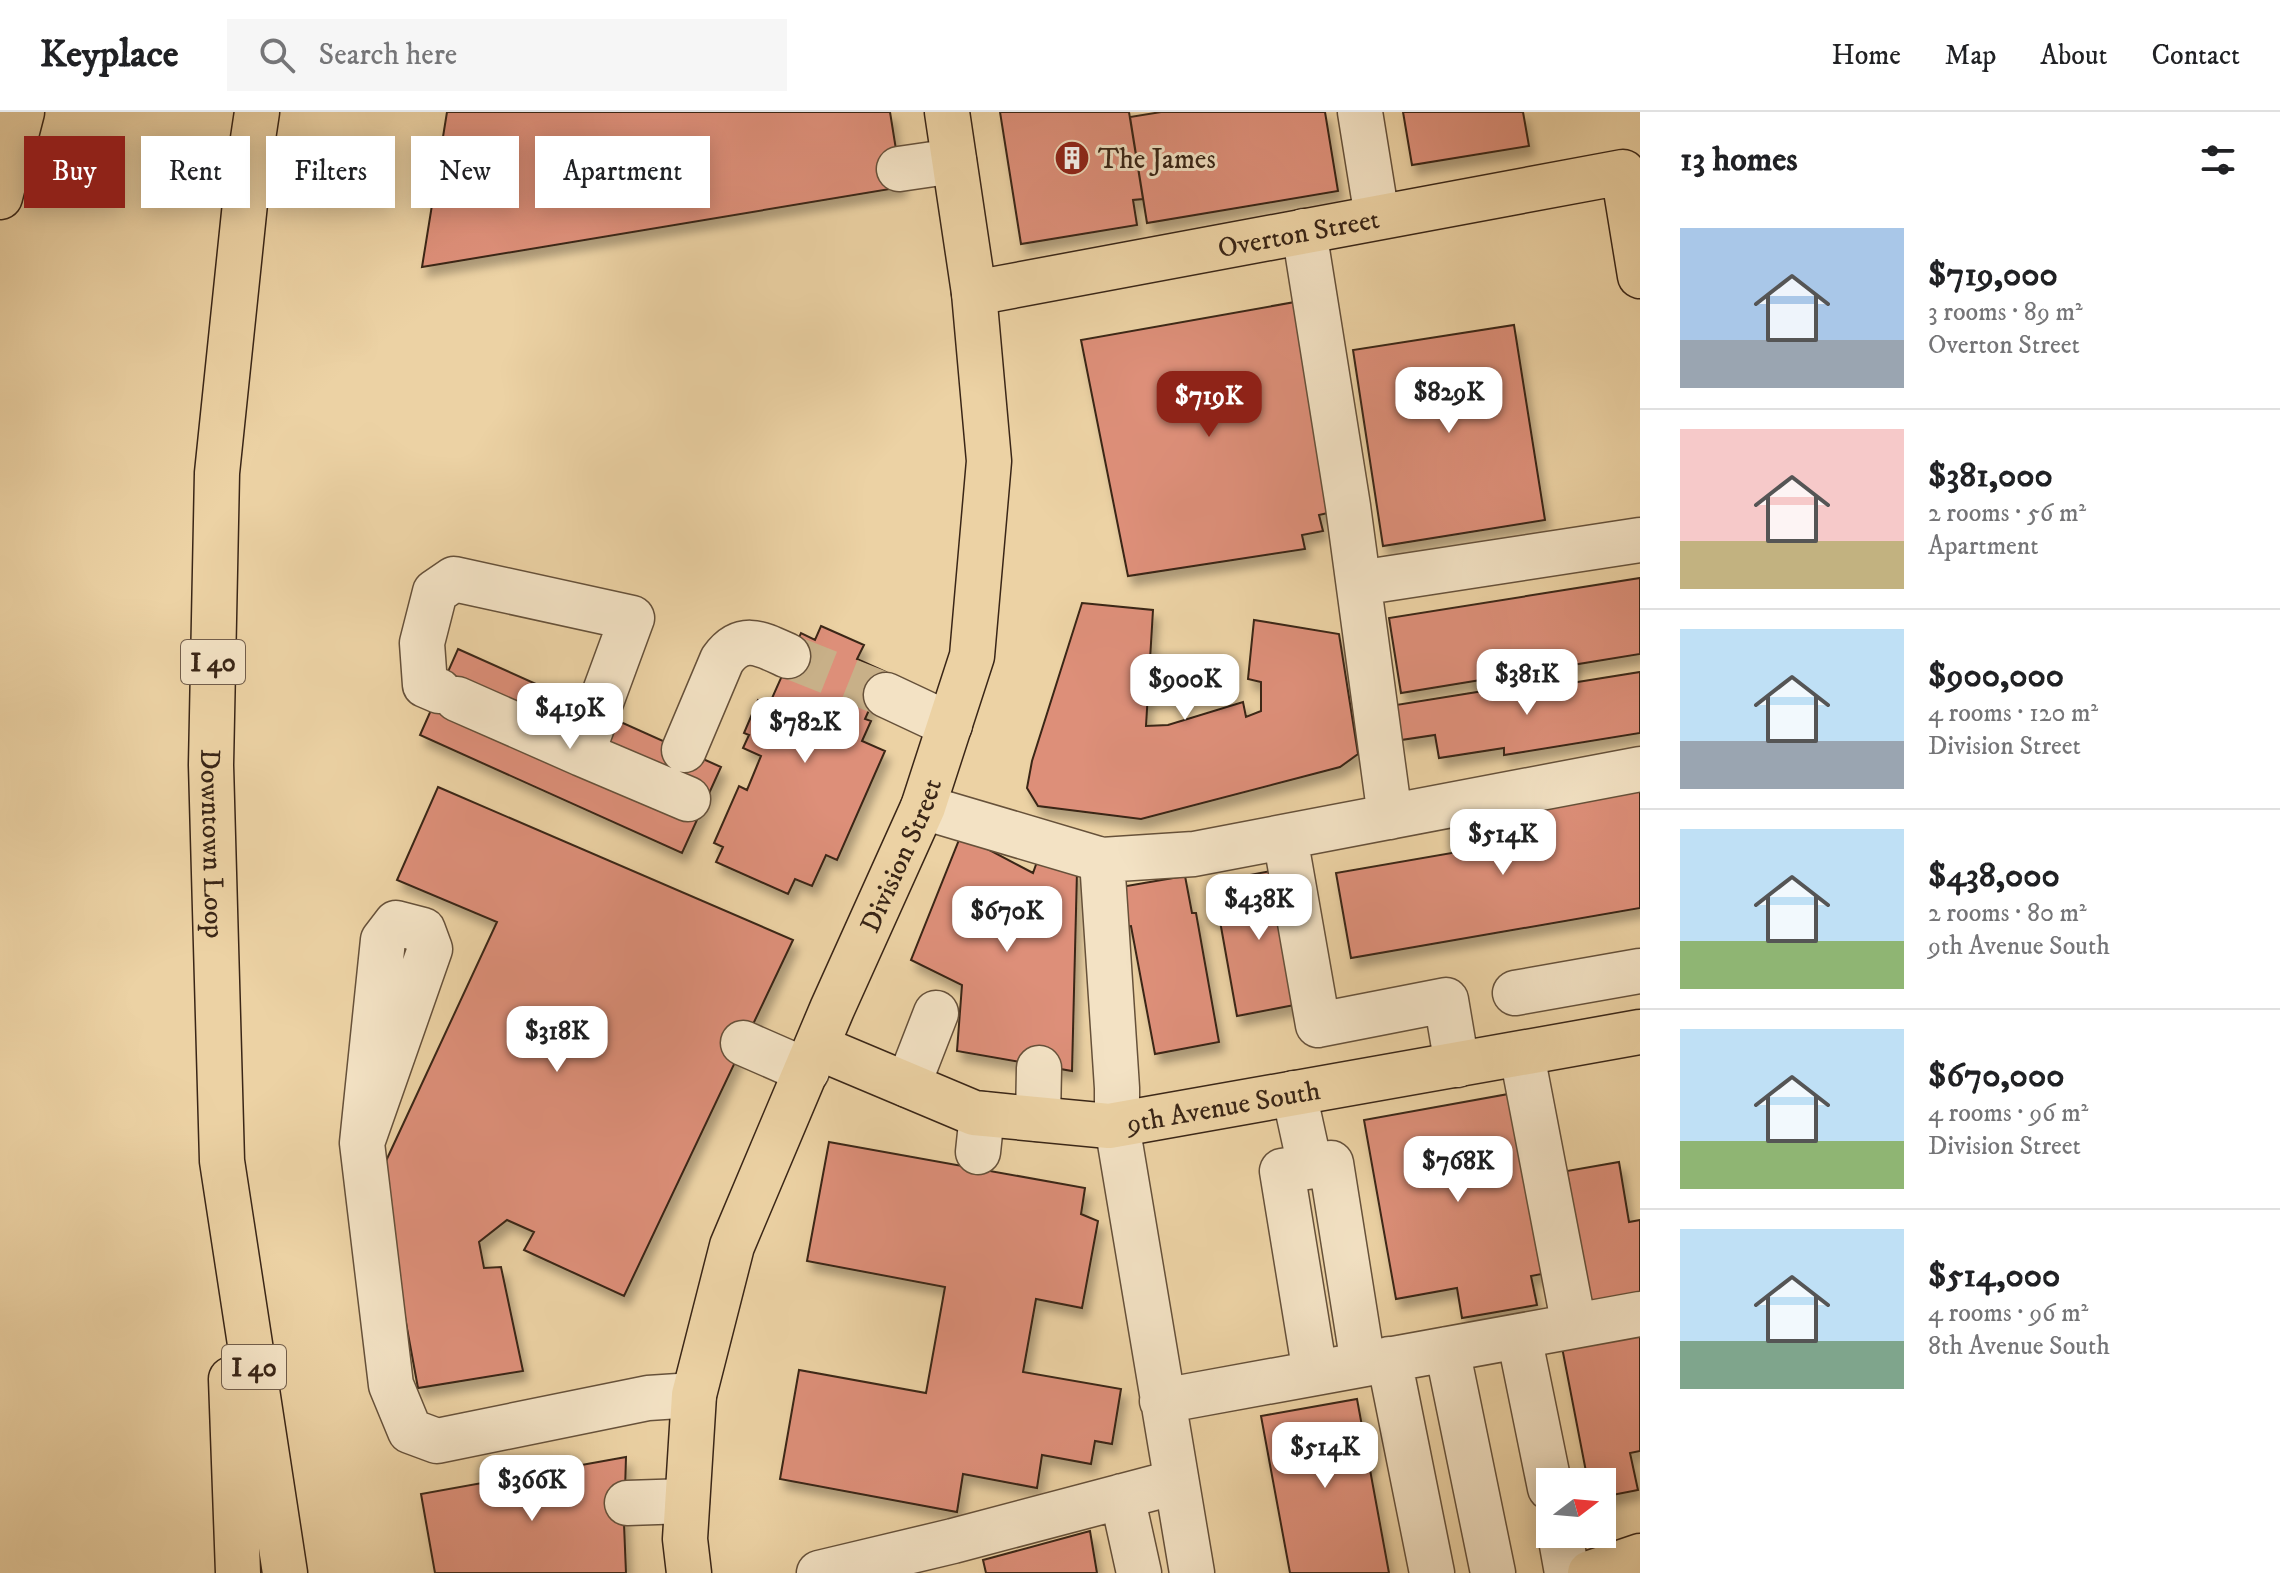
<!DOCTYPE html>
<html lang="en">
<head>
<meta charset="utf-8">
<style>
  :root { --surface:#fff; --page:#f6f6f6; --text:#202124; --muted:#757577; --line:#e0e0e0; --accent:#8f2418 }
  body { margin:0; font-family:"IM FELL DW Pica",serif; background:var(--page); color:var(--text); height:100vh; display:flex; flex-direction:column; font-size:30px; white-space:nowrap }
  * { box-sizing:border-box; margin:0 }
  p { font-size:26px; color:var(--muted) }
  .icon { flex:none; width:44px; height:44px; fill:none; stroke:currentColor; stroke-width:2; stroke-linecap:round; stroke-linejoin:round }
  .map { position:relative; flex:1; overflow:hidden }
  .side { display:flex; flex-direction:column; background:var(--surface); width:640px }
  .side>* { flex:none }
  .hud { position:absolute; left:24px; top:24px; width:760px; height:72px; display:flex; gap:16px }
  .needle { width:52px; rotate:74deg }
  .controls { position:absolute; left:1536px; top:1356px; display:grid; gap:16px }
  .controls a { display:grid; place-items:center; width:80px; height:80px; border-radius:0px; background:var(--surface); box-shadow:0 4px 20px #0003; font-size:40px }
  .price { position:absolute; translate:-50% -68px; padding:0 18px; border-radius:16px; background:#fff; color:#222; font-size:26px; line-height:52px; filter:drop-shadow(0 2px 4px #0008) }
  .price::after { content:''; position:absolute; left:50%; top:48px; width:24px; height:18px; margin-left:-12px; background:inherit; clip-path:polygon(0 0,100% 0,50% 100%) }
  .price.active { background:var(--accent); color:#fff }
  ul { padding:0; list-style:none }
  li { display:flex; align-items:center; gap:24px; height:200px; padding:0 40px }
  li+li { border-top:2px solid var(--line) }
  li span { display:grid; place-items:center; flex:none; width:224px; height:160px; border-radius:0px; color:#555 }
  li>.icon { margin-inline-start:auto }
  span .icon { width:96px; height:96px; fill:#fffc; stroke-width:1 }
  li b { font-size:34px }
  h2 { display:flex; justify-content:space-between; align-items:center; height:96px; padding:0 40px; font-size:34px }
  .chip { padding:0 28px; border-radius:0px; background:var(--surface); box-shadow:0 4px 20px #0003; font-size:28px; line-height:72px }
  .chip.active { background:var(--accent); color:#fff }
  header { display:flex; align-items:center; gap:48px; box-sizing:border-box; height:112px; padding:0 40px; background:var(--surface); border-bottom:2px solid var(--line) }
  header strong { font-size:38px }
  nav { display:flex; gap:44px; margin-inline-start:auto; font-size:28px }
  .search { width:560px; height:72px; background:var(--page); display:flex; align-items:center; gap:20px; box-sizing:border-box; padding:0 28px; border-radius:0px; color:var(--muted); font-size:30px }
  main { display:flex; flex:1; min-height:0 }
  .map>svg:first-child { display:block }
  .building { fill:#dd8f79; stroke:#3a2617; stroke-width:2; filter:url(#shadow) }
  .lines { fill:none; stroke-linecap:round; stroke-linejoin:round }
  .minor-tunnel { stroke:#c8b088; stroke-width:44; stroke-dasharray:44 22; stroke-linecap:butt }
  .minor-casing { stroke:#66513a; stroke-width:47 }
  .major-casing { stroke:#3a2617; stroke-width:47 }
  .highway-casing { stroke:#3a2617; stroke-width:47 }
  .minor { stroke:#f3e2c4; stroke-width:44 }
  .major { stroke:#ecd2a4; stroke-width:44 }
  .highway { stroke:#ecd2a4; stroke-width:44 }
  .labels { text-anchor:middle; stroke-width:6; stroke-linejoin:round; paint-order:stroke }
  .shield { fill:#f3e2c4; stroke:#725e4b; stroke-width:2 }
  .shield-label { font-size:26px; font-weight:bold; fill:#3a2617 }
  .poi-label { font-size:28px; fill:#3a2617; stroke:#f3e2c4; text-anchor:start }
  .street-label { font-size:28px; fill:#3a2617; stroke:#f3e2c4 }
</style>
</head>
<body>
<header>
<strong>Keyplace</strong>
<div class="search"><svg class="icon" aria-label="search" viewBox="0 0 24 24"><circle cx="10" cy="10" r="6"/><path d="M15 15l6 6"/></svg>Search here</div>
<nav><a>Home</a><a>Map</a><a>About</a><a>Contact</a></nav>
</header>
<main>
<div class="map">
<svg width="1640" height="1461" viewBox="0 0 1640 1461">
  <defs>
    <filter id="shadow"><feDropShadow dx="5" dy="9" stdDeviation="4" flood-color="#0004"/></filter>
  </defs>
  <rect width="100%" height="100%" fill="#ecd2a4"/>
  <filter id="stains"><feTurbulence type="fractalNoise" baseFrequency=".0025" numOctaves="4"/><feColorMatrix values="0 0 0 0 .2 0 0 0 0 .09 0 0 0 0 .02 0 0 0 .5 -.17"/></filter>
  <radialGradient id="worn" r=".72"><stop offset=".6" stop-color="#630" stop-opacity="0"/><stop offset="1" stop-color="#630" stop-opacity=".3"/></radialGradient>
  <!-- building -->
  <path class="building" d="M447 0H890L902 75 422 155Z
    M1000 0H1129L1143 87 1133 88 1137 113 1021 132Z
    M1161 0H1325L1338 79 1147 111 1130 5Z
    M1403 0H1523L1529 34 1412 53Z
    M1295 190 1332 400 1319 403 1323 419 1302 423 1305 437 1128 464 1081 228Z
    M1514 213 1545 408 1383 434 1353 238Z
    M1640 466V542L1401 581 1389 506Z
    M1082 491 1153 498 1146 614 1168 613 1243 590 1246 605 1261 599V570L1248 567 1254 508 1339 522 1358 642 1340 655 1141 707 1038 694 1027 676 1032 649Z
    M821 514 864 533 857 547 886 560 865 607 871 609 862 629 885 639 837 748 826 743 812 774 795 767 788 782 716 750 723 735 714 731 739 674 747 678 761 644 743 636 749 623 744 621 758 588 769 593 801 521 815 528Z
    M458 537 721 655 682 741 420 623Z
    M1640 560V621L1504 643V636L1439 646 1435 623 1401 628 1396 593 1496 577 1497 583Z
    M438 675 793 828 624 1184 524 1138 534 1120 507 1108 479 1130 484 1156 501 1155 523 1259 418 1276 379 1064 497 810 397 768Z
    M1640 675V796L1351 846 1336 761 1475 737 1469 705Z
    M961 723 1033 761 1039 744 1077 759 1072 959 957 939 962 873 911 848Z
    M1281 757 1305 891 1237 904 1213 770Z
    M1185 764 1192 801H1196L1219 930 1155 942 1131 814 1122 815 1115 776Z
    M1514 981 1547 1161 1531 1164 1537 1193 1462 1206 1457 1176 1396 1187 1364 1008Z
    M829 1030 1085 1076 1081 1102 1098 1109 1082 1196 1036 1187 1023 1260 1121 1277 1112 1332 1095 1329 1091 1352 1042 1343 1037 1376 963 1362 957 1400 780 1367 799 1258 926 1281 945 1175 807 1149Z
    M1619 1050 1629 1110 1640 1108V1185L1589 1194 1567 1059Z
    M1640 1219V1339L1630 1341 1638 1378 1602 1385V1370H1588L1560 1225Z
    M1357 1287 1389 1461H1290L1261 1304Z
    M626 1345 624 1412 626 1461H435L421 1382Z
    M1090 1419 1097 1461H986L983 1448Z"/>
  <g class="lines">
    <!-- minor-tunnel -->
    <path class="minor-tunnel" d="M788 544 886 583"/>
    <defs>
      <path id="minor" d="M1360 0 1377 105
        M899 57 954 49
        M1304 119 1348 394 1390 705
        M1359 471 1640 428
        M439 579 425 573 422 531 435 480 454 467 632 506 582 642 688 687
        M886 583 950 613
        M457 587 582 642
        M684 638 722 548C742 520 762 532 788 544
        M923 695 1102 748 1194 742 1640 657
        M1285 725 1318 913 1446 888 1457 953
        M1102 748 1117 976V1013L1192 1461
        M1515 881 1640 859
        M743 931 807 959
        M1522 943 1574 1214
        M908 973 936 901
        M1294 981 1310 1054
        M1038 1007 1039 956
        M362 1031 383 828 396 811 423 818 430 837 362 1031 391 1273 410 1319 437 1329 648 1286 694 1283
        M978 1040 982 1002
        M1519 1224 1550 1376
        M1447 1237 1493 1461
        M1389 1247 1432 1461
        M1315 1261 1282 1059 1331 1051 1363 1252
        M1162 1289 1640 1202
        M1122 1384 1139 1461
        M627 1391 687 1389
        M1560 1422 1567 1461
        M819 1461 953 1429 1176 1370"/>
      <g id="major">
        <path id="s1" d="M974 181 1623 60 1640 164"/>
        <path id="s2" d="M817 935 974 1001 1109 1014 1640 920"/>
        <path id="s3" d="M689 1461 685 1427 694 1283 732 1134 832 897 923 695 972 544 989 349 974 181 947 0"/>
        <path d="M1590 1461 1640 1444"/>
      </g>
      <g id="highway">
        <path id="s4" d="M257 0 249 53 217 361 211 653 222 1049 285 1461"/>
        <path d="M0 85 22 0"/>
        <path d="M231 1267 238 1461"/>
      </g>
    </defs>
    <!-- minor casing -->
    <use href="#minor" class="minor-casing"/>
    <!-- major casing -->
    <use href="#major" class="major-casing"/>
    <!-- highway casing -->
    <use href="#highway" class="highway-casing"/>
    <!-- minor -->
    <use href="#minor" class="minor"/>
    <!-- major -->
    <use href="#major" class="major"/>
    <!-- highway -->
    <use href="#highway" class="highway"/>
  </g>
  <!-- icons -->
  <defs>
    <symbol id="building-disc" viewBox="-11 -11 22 22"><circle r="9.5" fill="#8f2418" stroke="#f3e2c4"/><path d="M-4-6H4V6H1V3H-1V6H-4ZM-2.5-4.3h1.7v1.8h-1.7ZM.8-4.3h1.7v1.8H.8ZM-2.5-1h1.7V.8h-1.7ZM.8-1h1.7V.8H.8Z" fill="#fff"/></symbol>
  </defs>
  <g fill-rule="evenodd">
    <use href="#building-disc" x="1052" y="26" width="40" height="40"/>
  </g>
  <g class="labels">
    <!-- shield labels -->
    <g class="shield">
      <rect x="181" y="528" width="64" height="44" rx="6"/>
      <rect x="222" y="1233" width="64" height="44" rx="6"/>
    </g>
    <g class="shield-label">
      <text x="213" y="559">I 40</text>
      <text x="254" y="1264">I 40</text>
    </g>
    <!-- poi labels -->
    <g class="poi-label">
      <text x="1098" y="56">The James</text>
    </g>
    <!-- street labels -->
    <g class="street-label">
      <text dy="10" stroke="none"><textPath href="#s1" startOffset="330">Overton Street</textPath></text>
      <text dy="10" stroke="none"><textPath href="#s4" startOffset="734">Downtown Loop</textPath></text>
      <text dy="10" stroke="none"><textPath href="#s3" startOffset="758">Division Street</textPath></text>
      <text dy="10" stroke="none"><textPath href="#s2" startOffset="422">9th Avenue South</textPath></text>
    </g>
  </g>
  <rect width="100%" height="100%" filter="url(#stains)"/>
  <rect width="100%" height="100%" fill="url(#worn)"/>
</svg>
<div class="controls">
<a><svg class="needle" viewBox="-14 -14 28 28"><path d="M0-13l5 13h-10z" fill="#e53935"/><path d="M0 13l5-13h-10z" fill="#757577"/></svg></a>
</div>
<b class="price" style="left:1449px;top:323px">$829K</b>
<b class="price active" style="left:1209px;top:327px">$719K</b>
<b class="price" style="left:1527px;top:605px">$381K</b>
<b class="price" style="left:1185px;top:610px">$900K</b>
<b class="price" style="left:570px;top:639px">$419K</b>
<b class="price" style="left:805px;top:653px">$782K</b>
<b class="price" style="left:1503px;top:765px">$514K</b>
<b class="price" style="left:1259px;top:830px">$438K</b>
<b class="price" style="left:1007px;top:842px">$670K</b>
<b class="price" style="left:557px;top:962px">$318K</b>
<b class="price" style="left:1458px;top:1092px">$768K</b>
<b class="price" style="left:1325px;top:1378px">$514K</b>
<b class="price" style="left:532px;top:1411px">$366K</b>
<div class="hud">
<a class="chip active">Buy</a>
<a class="chip">Rent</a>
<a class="chip">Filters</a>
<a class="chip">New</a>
<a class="chip">Apartment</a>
</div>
</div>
<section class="side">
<h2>13 homes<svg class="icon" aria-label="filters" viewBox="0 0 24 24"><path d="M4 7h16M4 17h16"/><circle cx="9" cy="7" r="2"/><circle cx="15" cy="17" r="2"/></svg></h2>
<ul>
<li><span style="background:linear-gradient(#a9c7e8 70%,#9aa5b1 0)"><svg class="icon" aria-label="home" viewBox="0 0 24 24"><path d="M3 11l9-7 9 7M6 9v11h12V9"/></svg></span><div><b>$719,000</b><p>3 rooms · 89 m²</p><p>Overton Street</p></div></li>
<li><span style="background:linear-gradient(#f6c9c9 70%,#c2b280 0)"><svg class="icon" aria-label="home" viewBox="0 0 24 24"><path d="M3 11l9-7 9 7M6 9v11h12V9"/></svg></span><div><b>$381,000</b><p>2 rooms · 56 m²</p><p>Apartment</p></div></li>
<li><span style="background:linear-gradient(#bfe0f5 70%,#9aa5b1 0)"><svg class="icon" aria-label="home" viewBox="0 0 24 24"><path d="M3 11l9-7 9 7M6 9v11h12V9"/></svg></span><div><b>$900,000</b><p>4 rooms · 120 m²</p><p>Division Street</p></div></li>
<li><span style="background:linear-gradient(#bfe0f5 70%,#8fb573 0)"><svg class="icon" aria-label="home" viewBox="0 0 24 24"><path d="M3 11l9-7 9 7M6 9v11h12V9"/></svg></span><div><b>$438,000</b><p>2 rooms · 80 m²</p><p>9th Avenue South</p></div></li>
<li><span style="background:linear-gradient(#bfe0f5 70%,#8fb573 0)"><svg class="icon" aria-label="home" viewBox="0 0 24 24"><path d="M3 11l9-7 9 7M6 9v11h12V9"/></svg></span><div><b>$670,000</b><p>4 rooms · 96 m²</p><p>Division Street</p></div></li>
<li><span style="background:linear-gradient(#bfe0f5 70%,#7fa58c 0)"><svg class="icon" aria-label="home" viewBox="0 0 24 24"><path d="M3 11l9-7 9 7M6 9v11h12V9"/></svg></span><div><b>$514,000</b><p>4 rooms · 96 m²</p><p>8th Avenue South</p></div></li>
</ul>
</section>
</main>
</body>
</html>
